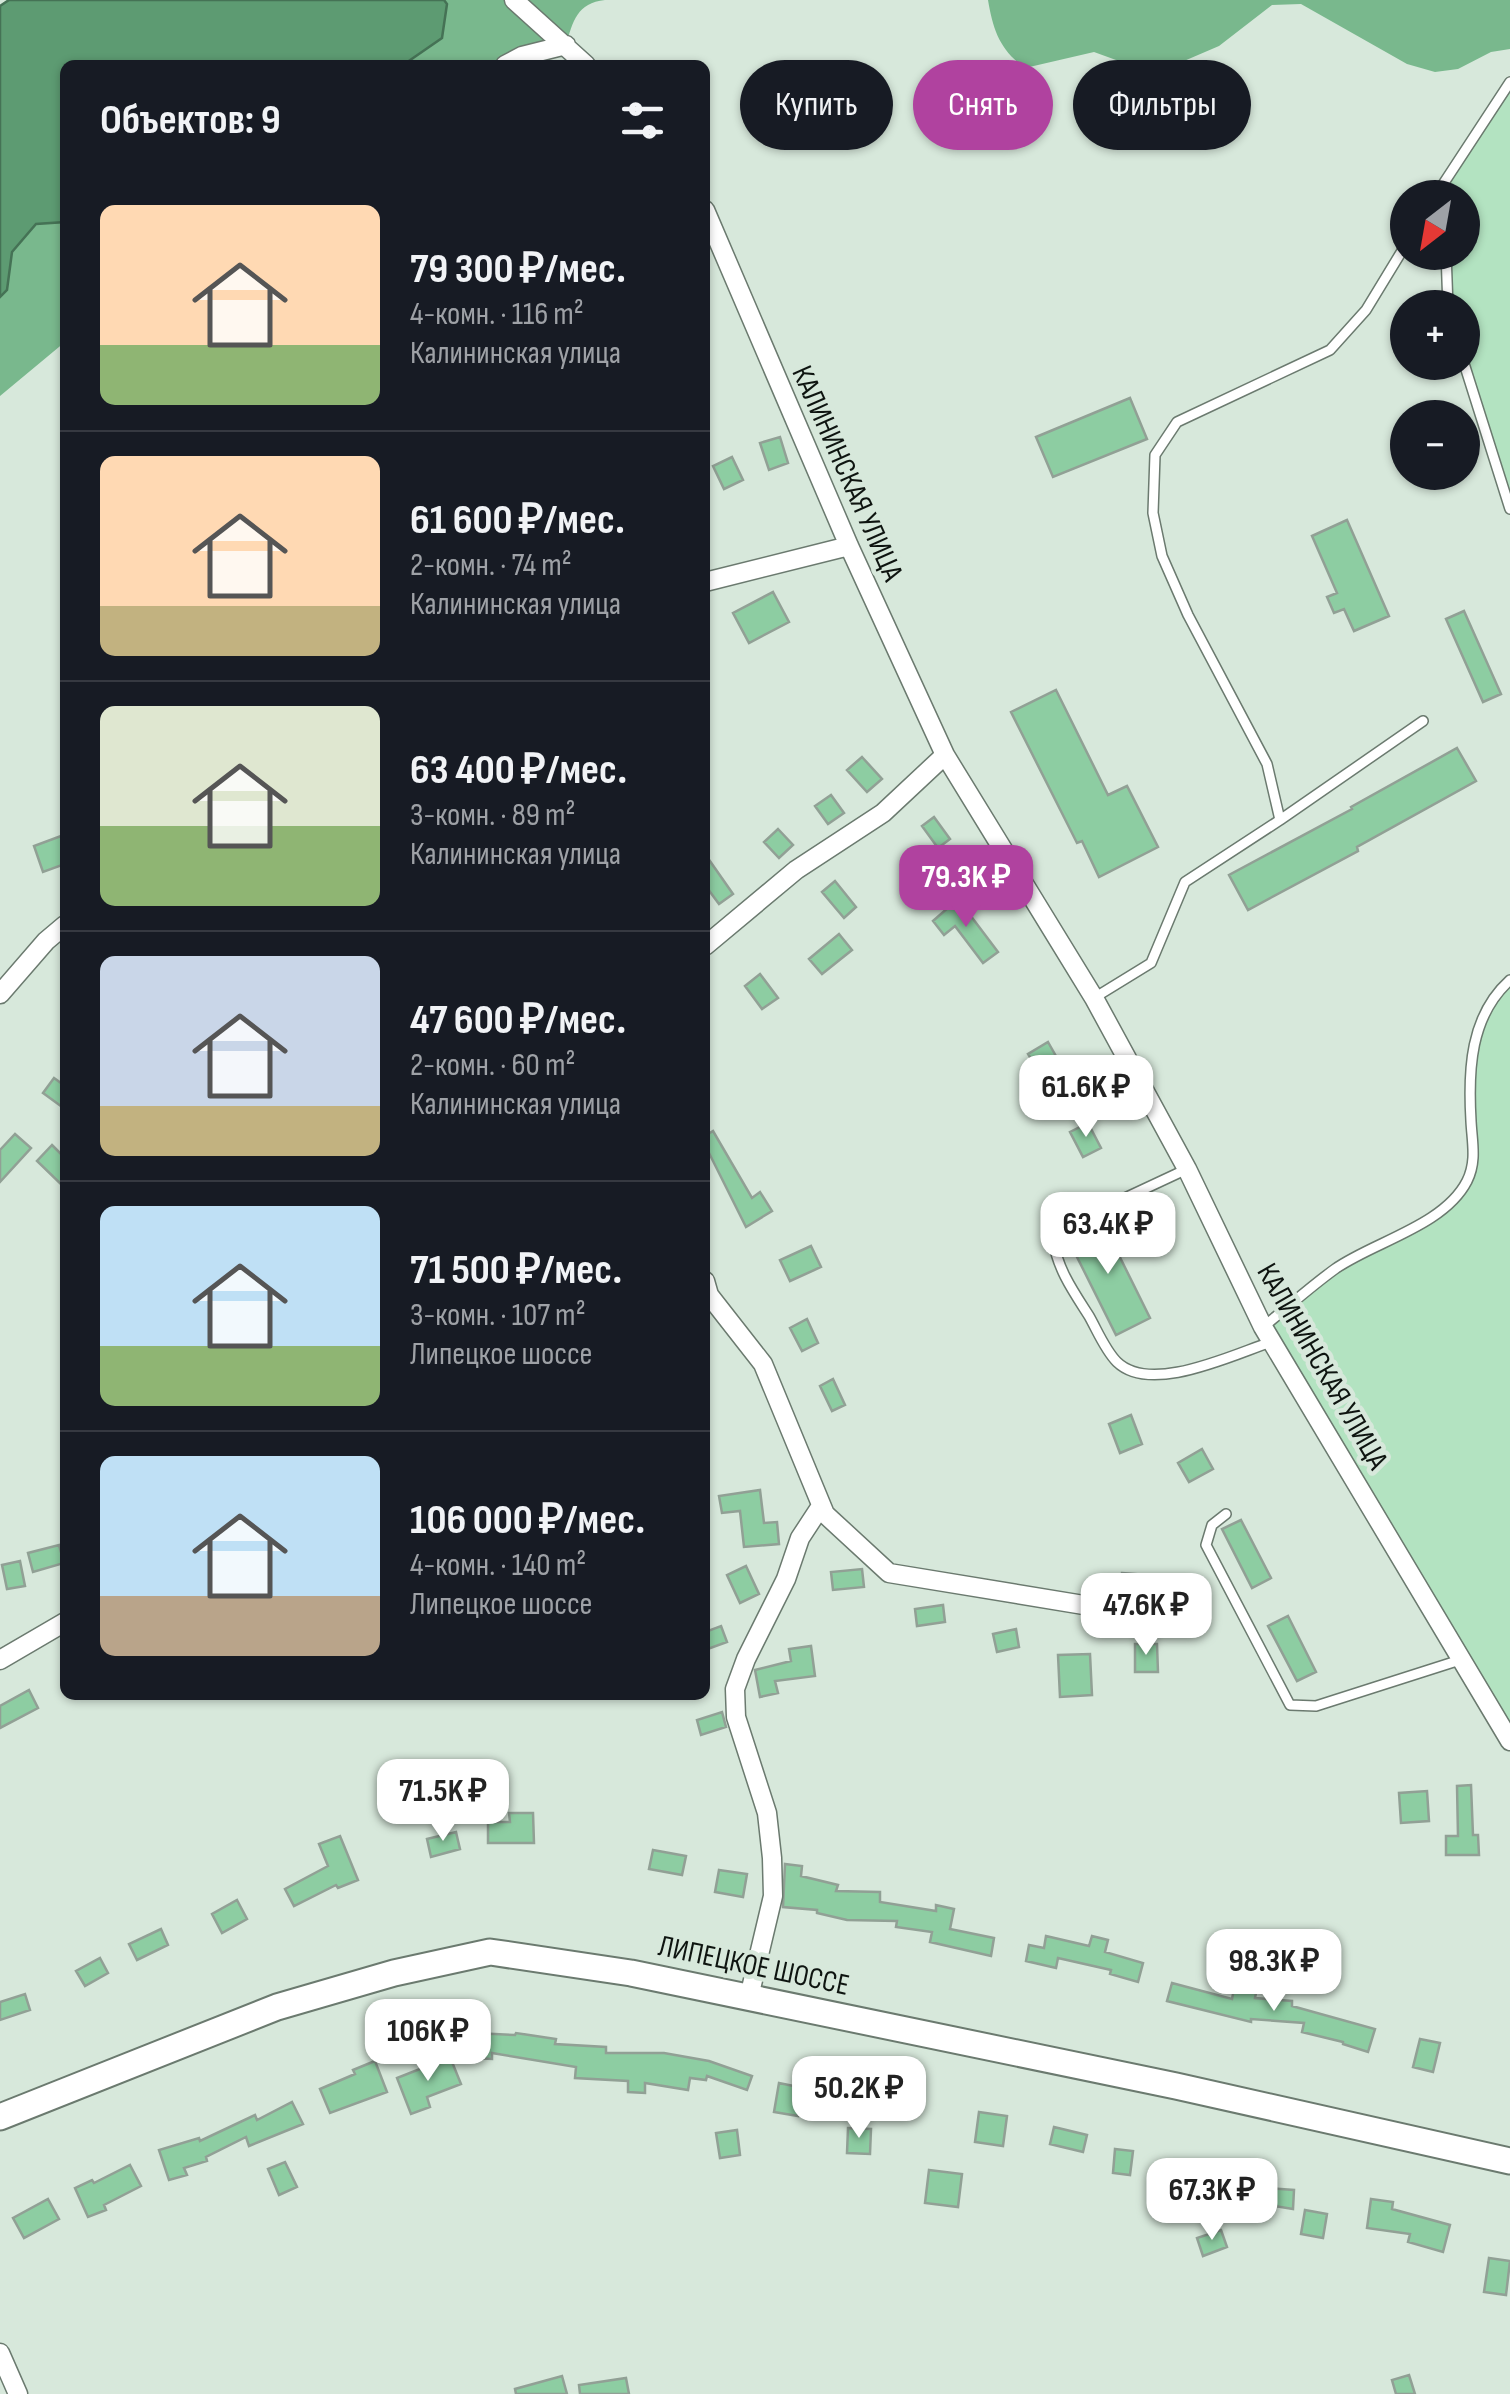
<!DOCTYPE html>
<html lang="ru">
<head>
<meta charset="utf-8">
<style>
  :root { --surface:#171b24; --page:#242831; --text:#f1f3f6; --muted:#9ea1a6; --line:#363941; --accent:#b0429f }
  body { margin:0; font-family:"Sofia Sans Condensed",sans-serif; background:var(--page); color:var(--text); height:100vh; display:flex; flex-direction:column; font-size:38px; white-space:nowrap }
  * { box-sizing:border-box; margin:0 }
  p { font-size:32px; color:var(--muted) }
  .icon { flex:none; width:55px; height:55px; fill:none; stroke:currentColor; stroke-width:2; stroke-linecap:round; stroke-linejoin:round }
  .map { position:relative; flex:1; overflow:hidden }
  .panel { position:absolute; left:60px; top:60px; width:650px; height:1640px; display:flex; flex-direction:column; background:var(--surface); border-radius:15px; box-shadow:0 2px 8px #0004 }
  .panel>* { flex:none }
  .top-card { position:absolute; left:740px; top:60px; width:620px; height:90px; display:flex; gap:20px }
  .needle { width:65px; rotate:211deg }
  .controls { position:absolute; left:1390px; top:180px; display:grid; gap:20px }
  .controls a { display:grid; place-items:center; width:90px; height:90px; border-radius:50%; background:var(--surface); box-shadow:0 2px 8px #0004; font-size:50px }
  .price { position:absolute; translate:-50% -85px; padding:0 22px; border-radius:20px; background:#fff; color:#222; font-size:32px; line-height:65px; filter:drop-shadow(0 2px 5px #0008) }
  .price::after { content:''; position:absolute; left:50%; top:60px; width:30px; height:22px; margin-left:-15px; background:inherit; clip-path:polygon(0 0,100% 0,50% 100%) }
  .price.on { background:var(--accent); color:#fff }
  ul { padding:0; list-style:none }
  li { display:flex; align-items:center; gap:30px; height:250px; padding:0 40px }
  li+li { border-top:2px solid var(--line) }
  li span { display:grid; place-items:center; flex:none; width:280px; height:200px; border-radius:15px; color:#555 }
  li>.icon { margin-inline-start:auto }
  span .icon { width:120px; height:120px; fill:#fffc; stroke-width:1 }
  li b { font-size:42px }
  h2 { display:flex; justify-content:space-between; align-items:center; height:120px; padding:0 40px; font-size:42px }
  .pill { padding:0 35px; border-radius:45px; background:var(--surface); box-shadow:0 2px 8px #0004; font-size:35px; line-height:90px }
  .pill.on { background:var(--accent); color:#fff }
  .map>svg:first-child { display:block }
  .green { fill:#b3e3c1 }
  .forest { fill:#79b88d }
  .water { fill:#5d9b72; stroke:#457255; stroke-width:2.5 }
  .building { fill:#8dcda2; stroke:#91a095; stroke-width:2.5 }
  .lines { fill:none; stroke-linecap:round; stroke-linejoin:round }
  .lane-casing { stroke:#6b7a6f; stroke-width:12 }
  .street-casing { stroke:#6b7a6f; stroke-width:21 }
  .secondary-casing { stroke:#6b7a6f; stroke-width:29 }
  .lane { stroke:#fff; stroke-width:9 }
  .street { stroke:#fff; stroke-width:18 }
  .secondary { stroke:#fff; stroke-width:25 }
  .labels { text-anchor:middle; stroke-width:9; stroke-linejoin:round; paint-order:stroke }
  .street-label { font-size:30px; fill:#0e1410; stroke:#d7e8db }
</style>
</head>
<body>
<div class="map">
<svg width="1510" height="2394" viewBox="0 0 1510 2394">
  <rect width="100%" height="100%" fill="#d7e8db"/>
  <!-- green -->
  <path class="green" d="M1510 82V509L1463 357 1462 308 1448 307 1446 253 1462 252V198L1443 197V183Z
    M1510 980V1741L1263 1327 1338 1267 1449 1203 1467 1182 1474 1157 1471 1120 1476 1035Z"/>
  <!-- forest -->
  <path class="forest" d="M444 0H605C577 3 573 21 566 45L505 65H403L442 38 447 4Z
    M988 0H1510V49L1491 52 1458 69 1435 72 1407 64 1301 4 1272 5 1219 46 1184 61 1138 68 1094 52 1025 68C1000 50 993 30 988 0Z
    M65 222V342L0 396V297L7 290 12 252 36 224Z"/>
  <!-- water -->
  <path class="water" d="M9 0H444L447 4 442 38 403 65H65V222L36 224 12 252 7 290 0 297V6Z"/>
  <!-- building -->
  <path class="building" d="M1130 398 1147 439 1053 477 1036 437Z
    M780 437 788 463 769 470 760 443Z
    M732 457 743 480 724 489 713 466Z
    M1347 520 1389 616 1354 631 1344 609 1334 613 1327 597 1337 593 1312 536Z
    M773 592 789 622 749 643 733 613Z
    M1464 611 1501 694 1483 702 1446 619Z
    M1056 690 1108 795 1127 786 1158 847 1099 877 1082 841 1077 843 1011 712Z
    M1457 748 1476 781 1357 847 1358 851 1248 910 1229 875 1352 809 1351 807Z
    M862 757 882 779 867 792 847 770Z
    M831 795 844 813 828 824 815 806Z
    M934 817 950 839 938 848 922 826Z
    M778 829 793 845 779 858 764 842Z
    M61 836 65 864 43 872 34 846Z
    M705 854 733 894 719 904 705 885Z
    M835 881 856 907 844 918 822 892Z
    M958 899 998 952 983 963 955 926 944 935 933 921Z
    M839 934 852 950 822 974 809 959Z
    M760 974 778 998 762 1009 745 986Z
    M1048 1042 1065 1072 1046 1083 1028 1054Z
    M54 1078 65 1086V1109L43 1093Z
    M1088 1123 1101 1148 1083 1157 1070 1132Z
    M713 1131 752 1198 760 1192 772 1211 746 1227 705 1145V1136Z
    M15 1134 31 1148 0 1182V1150Z
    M52 1145 65 1158V1188L37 1161Z
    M1101 1219 1150 1318 1116 1335 1067 1237Z
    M811 1246 821 1267 790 1281 780 1260Z
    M807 1319 818 1343 802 1351 790 1328Z
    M833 1379 845 1405 832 1411 820 1386Z
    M1131 1415 1142 1444 1120 1453 1109 1424Z
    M1202 1449 1213 1469 1189 1482 1178 1463Z
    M760 1490 764 1523 777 1522 779 1544 744 1547 740 1511 722 1513 719 1496Z
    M1241 1520 1271 1578 1252 1588 1222 1529Z
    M59 1545 64 1563 33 1572 28 1553Z
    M20 1561 25 1586 7 1589 2 1565Z
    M746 1566 759 1594 740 1603 727 1575Z
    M862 1569 864 1587 833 1590 831 1572Z
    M1122 1573 1146 1575 1145 1593 1121 1591Z
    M943 1605 945 1622 917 1626 915 1609Z
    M1288 1616 1316 1672 1297 1681 1268 1626Z
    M721 1626 727 1642 705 1650V1632Z
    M1016 1629 1019 1647 997 1652 993 1634Z
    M1135 1644H1157L1158 1672H1135Z
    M811 1646 815 1676 775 1681 778 1693 760 1697 755 1670 791 1661 789 1649Z
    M1090 1654 1092 1695 1060 1697 1058 1655Z
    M29 1690 38 1708 0 1728V1706Z
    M722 1712 726 1727 701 1735 697 1720Z
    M1471 1785 1473 1835H1478L1479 1855H1446V1836H1458L1457 1786Z
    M1427 1791 1429 1821 1401 1823 1399 1793Z
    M509 1813H533L534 1843H488V1822H510Z
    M456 1832 460 1849 431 1857 427 1839Z
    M340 1836 358 1880 338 1888 336 1885 294 1906 285 1889 328 1866 319 1844Z
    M653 1850 686 1856 682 1875 649 1869Z
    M785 1864 802 1866 801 1876 838 1885 836 1891 880 1892V1902L936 1911V1905L954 1909 950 1929 994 1938 991 1956 930 1942 932 1932 896 1927 897 1921 847 1920 817 1913V1910L783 1907Z
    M719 1870 747 1874 743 1897 715 1892Z
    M237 1900 247 1919 222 1933 212 1914Z
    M161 1929 168 1945 137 1960 129 1944Z
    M1046 1936 1089 1946 1092 1936 1108 1940 1105 1952 1143 1963 1138 1982 1110 1974 1111 1970 1058 1958 1056 1968 1026 1961 1029 1945 1044 1948Z
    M100 1958 108 1973 85 1986 76 1971Z
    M1172 1983 1232 1999 1234 1989 1256 1993 1255 1998 1292 2001V2006L1375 2029 1368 2052 1343 2044V2042L1302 2032 1304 2023 1251 2019V2022L1167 2001Z
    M25 1994 30 2010 0 2020V2002Z
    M474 2033 515 2035 516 2033 556 2039 555 2044 606 2047V2053H664L709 2061 752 2076 747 2090 707 2076 706 2080 690 2078 688 2090 645 2083V2093L628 2092V2081L575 2078 576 2067 492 2053V2059L473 2058Z
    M1420 2039 1440 2043 1433 2072 1413 2067Z
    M450 2057 461 2084 427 2097 430 2107 411 2114 397 2078Z
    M375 2061 387 2092 330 2113 320 2089 355 2074 353 2070Z
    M779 2083 847 2097 844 2119 799 2111 798 2116 774 2112Z
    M292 2102 303 2124 249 2146 246 2137 206 2157 207 2161 184 2168 187 2175 169 2180 159 2150 199 2138 200 2141 255 2115 257 2120Z
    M979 2112 1007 2116 1003 2146 975 2142Z
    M1054 2127 1087 2135 1083 2152 1050 2144Z
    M848 2128 871 2129 870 2154 847 2153Z
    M737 2130 740 2155 720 2158 716 2133Z
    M1115 2149 1133 2151 1130 2175 1113 2173Z
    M1196 2161 1216 2170 1254 2176 1252 2187 1294 2190 1293 2209 1208 2195 1212 2204 1189 2199Z
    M285 2162 297 2187 279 2195 268 2169Z
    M130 2165 141 2186 104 2205 106 2210 88 2217 75 2188 92 2180 94 2183Z
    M929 2170 962 2174 958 2207 925 2203Z
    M48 2199 59 2219 24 2238 13 2218Z
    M1371 2199 1393 2202 1392 2209 1450 2225 1443 2252 1408 2242 1410 2234 1367 2228Z
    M1305 2210 1327 2214 1323 2238 1301 2234Z
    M1221 2230 1227 2247 1203 2256 1197 2238Z
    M1489 2258 1510 2261 1506 2295 1484 2292Z
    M1409 2375 1415 2394H1396L1392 2380Z
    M562 2376 567 2394H516L515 2389Z
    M626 2378 629 2394H580L579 2385Z"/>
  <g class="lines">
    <defs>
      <path id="lane" d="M1434 198 1510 82
        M1446 252 1448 308
        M1462 357 1510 509
        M1280 820 1423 721
        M1094 998 1151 963 1185 882 1280 820 1267 764 1188 615 1162 556 1153 513 1155 455 1177 422 1330 350 1366 310 1408 241
        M1187 1169 1065 1226 1053 1240C1058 1270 1073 1291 1089 1316 1097 1330 1105 1350 1117 1362 1151 1395 1234 1354 1271 1342
        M1263 1327C1287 1308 1310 1287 1335 1269 1373 1242 1444 1226 1467 1181 1477 1161 1472 1142 1471 1121 1468 1070 1470 1016 1510 980
        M1226 1514 1212 1525 1206 1545 1290 1705 1316 1706 1460 1660"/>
      <path id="street" d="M514 0 586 65
        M505 65 522 56 566 45
        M705 210 849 546 945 755 1094 998 1187 1169 1263 1327 1510 1741
        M705 582 849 546
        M705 946 796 870 883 813 945 755
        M0 994 46 941 65 925
        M705 1281 709 1295 763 1364 825 1514 889 1573 1114 1610
        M0 1660 65 1622
        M749 1997 773 1896 772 1858 767 1813 736 1717 735 1689 746 1659 786 1579 800 1538 821 1506
        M0 2353 18 2394"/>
      <path id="secondary" d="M0 2117 277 2007 394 1973 490 1952 631 1973 1176 2086 1510 2161"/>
    </defs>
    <!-- lane casing -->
    <use href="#lane" class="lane-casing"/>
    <!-- street casing -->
    <use href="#street" class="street-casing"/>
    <!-- secondary casing -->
    <use href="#secondary" class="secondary-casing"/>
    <!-- lane -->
    <use href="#lane" class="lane"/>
    <!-- street -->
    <use href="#street" class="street"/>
    <!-- secondary -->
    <use href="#secondary" class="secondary"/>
  </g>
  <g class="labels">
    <!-- street labels -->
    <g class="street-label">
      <text transform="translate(848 473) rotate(66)" y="10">КАЛИНИНСКАЯ УЛИЦА</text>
      <text transform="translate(1323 1366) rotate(60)" y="10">КАЛИНИНСКАЯ УЛИЦА</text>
      <text transform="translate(754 1965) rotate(12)" y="10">ЛИПЕЦКОЕ ШОССЕ</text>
    </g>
  </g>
</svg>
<div class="controls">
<a><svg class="needle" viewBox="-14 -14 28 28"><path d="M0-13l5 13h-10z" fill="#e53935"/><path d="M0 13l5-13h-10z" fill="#9ea1a6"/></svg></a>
<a>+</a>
<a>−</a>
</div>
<b class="price on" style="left:966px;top:930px">79.3K ₽</b>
<b class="price" style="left:1086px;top:1140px">61.6K ₽</b>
<b class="price" style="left:1108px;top:1277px">63.4K ₽</b>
<b class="price" style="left:1146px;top:1658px">47.6K ₽</b>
<b class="price" style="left:443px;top:1844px">71.5K ₽</b>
<b class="price" style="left:1274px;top:2014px">98.3K ₽</b>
<b class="price" style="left:428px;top:2084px">106K ₽</b>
<b class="price" style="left:859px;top:2141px">50.2K ₽</b>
<b class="price" style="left:1212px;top:2243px">67.3K ₽</b>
<div class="top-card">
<a class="pill">Купить</a>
<a class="pill on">Снять</a>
<a class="pill">Фильтры</a>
</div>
<section class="panel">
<h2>Объектов: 9<svg class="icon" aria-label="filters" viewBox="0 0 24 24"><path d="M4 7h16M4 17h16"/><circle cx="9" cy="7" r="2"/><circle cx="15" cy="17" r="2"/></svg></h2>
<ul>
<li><span style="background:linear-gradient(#ffd9b3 70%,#8fb573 0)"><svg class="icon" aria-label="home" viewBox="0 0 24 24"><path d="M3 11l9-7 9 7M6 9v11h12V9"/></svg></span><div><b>79 300 ₽/мес.</b><p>4-комн. · 116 m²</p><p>Калининская улица</p></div></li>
<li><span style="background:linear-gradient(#ffd9b3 75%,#c2b280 0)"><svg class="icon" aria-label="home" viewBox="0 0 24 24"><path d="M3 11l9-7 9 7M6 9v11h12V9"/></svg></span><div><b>61 600 ₽/мес.</b><p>2-комн. · 74 m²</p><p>Калининская улица</p></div></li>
<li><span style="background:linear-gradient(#dfe7d0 60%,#8fb573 0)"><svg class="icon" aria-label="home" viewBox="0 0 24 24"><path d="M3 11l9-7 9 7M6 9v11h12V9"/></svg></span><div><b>63 400 ₽/мес.</b><p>3-комн. · 89 m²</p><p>Калининская улица</p></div></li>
<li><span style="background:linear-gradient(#c9d6e8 75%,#c2b280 0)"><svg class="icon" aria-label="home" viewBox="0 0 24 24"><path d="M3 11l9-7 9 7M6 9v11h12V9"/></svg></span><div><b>47 600 ₽/мес.</b><p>2-комн. · 60 m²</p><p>Калининская улица</p></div></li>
<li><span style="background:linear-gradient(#bfe0f5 70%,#8fb573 0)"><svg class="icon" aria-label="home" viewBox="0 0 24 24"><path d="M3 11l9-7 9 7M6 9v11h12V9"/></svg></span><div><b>71 500 ₽/мес.</b><p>3-комн. · 107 m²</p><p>Липецкое шоссе</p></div></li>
<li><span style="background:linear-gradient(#bfe0f5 70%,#b9a48a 0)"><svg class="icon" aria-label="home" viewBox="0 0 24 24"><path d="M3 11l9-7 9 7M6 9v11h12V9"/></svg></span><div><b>106 000 ₽/мес.</b><p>4-комн. · 140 m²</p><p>Липецкое шоссе</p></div></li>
</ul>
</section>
</div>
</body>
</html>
